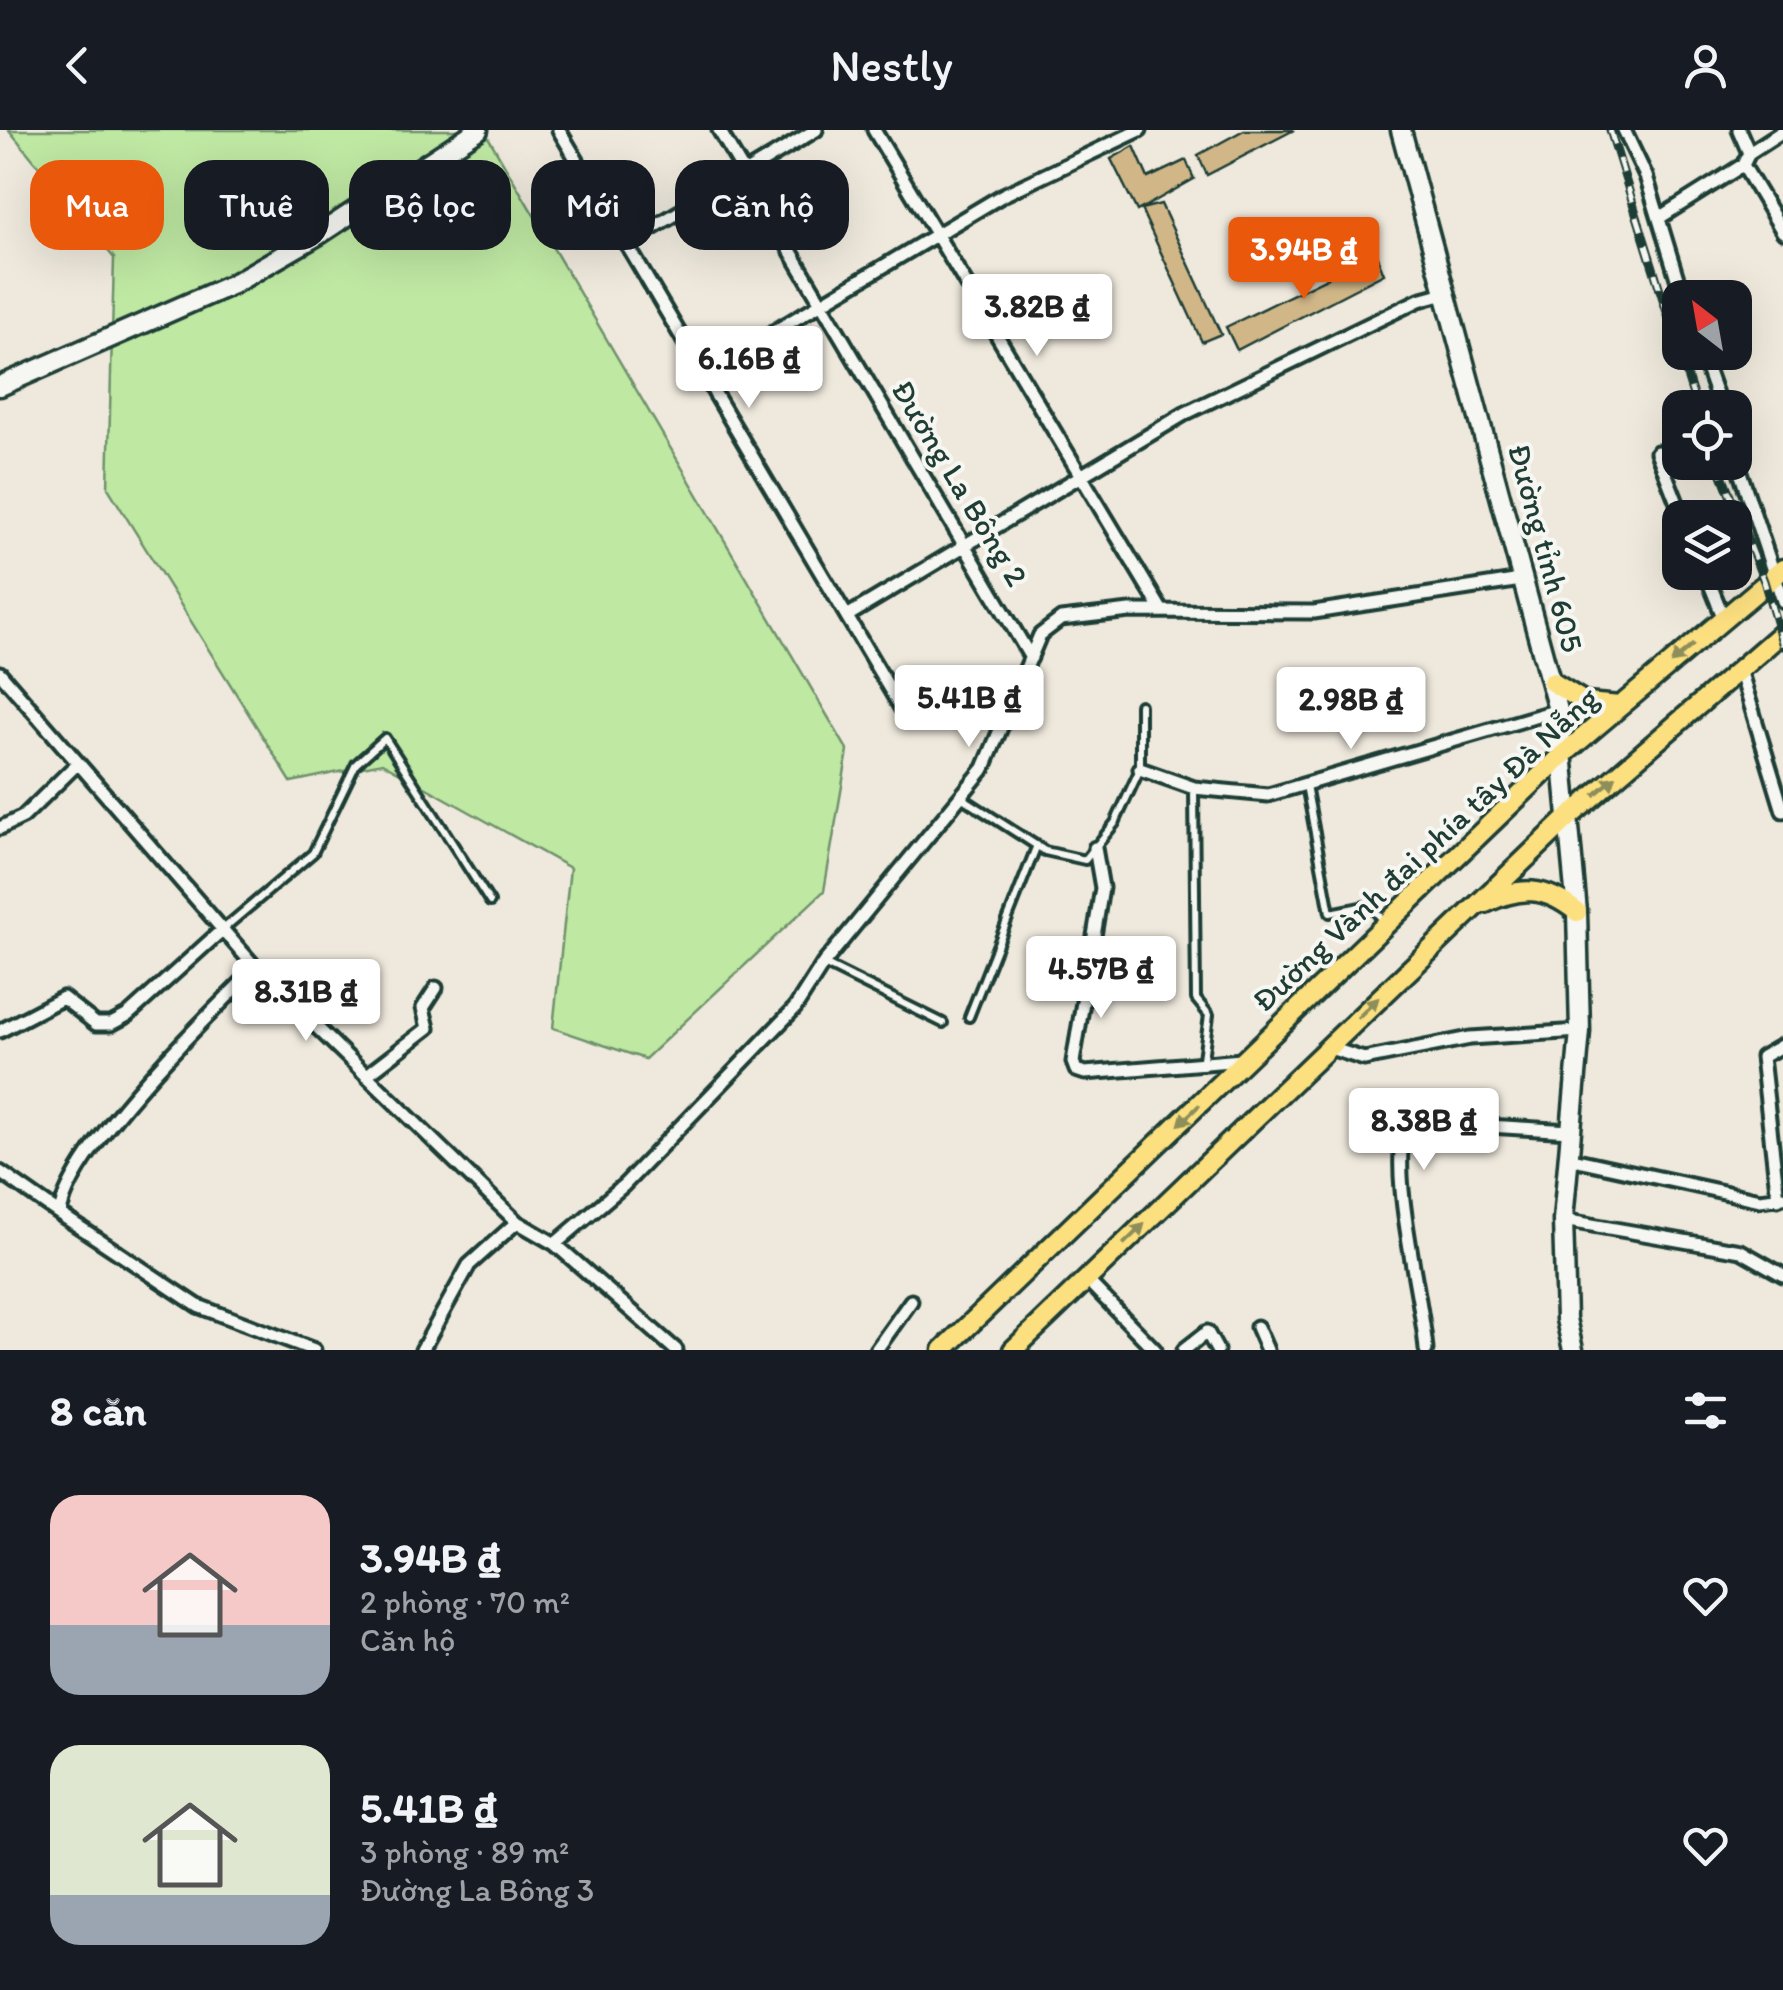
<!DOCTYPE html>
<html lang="vi">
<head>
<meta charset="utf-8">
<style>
  :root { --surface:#171b24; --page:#20242c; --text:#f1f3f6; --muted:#9ea1a6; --accent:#ea580c }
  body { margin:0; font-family:Itim,sans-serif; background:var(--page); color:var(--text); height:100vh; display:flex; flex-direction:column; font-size:38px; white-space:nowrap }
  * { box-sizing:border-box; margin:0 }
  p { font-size:32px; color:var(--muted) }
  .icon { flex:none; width:55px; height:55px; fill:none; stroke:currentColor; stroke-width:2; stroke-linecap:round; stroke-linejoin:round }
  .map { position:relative; height:1220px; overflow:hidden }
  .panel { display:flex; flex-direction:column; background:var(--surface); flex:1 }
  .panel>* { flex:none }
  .banner { position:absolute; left:30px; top:30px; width:1000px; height:90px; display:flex; gap:20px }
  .needle { width:65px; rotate:329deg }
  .tools { position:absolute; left:1662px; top:150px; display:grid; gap:20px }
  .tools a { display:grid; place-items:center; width:90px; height:90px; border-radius:20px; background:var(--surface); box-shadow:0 10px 40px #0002; font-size:50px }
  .price { position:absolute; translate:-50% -85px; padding:0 22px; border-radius:10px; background:#fff; color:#222; font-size:32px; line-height:65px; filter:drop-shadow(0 2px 5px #0008) }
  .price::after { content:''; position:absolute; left:50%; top:60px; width:30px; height:22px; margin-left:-15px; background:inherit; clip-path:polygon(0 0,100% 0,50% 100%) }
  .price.current { background:var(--accent); color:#fff }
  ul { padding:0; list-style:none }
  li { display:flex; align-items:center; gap:30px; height:250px; padding:0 50px }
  li span { display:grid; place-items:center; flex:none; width:280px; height:200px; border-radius:30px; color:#555 }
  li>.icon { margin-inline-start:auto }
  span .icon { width:120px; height:120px; fill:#fffc; stroke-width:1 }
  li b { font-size:42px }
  h2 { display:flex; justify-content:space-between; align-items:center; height:120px; padding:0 50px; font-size:42px }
  .pill { padding:0 35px; border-radius:30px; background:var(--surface); box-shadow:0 10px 40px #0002; font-size:35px; line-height:90px }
  .pill.current { background:var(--accent); color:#fff }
  header { display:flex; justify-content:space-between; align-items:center; height:130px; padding:0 50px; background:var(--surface); font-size:45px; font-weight:600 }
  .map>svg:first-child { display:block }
  .green { fill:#bfe8a3; stroke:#6f926c; stroke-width:2.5 }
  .building { fill:#d1b788; stroke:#1f3d34; stroke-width:2.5 }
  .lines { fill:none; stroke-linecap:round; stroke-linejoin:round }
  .lane-casing { stroke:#1f3d34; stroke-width:14 }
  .street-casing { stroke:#1f3d34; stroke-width:19 }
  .secondary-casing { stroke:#1f3d34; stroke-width:25 }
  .primary-casing { stroke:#1f3d34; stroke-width:25 }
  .lane { stroke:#f6f6f2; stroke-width:6 }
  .street { stroke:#f6f6f2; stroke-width:11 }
  .secondary { stroke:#f6f6f2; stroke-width:18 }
  .primary { stroke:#fce080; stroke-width:18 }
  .rail-casing { stroke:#1f3d34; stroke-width:9 }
  .rail { stroke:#f6f6f2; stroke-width:5; stroke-dasharray:15; stroke-linecap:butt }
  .oneway { fill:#8e8e5a }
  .labels { text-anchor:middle; stroke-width:8; stroke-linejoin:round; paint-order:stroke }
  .street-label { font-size:32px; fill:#1f3d34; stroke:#f6f6f2 }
</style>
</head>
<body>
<header><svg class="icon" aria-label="back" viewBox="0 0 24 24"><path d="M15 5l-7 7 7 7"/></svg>Nestly<svg class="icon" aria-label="person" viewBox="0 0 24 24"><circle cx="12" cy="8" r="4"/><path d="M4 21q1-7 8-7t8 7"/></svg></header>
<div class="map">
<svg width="1783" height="1220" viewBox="0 0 1783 1220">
  <rect width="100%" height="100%" fill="#efe9dd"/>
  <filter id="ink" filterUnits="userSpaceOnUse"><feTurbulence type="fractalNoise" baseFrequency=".01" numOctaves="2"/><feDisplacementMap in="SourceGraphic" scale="20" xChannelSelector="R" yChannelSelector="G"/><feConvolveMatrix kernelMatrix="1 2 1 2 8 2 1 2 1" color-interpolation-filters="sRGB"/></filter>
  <g filter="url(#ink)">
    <!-- green -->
    <path class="green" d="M9 0H484L848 621 824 761 645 929 553 898 570 738 382 633 291 652 108 358 114 128Z"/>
    <!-- building -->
    <path class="building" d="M1244 0H1294L1207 45 1198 25Z
      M1134 16 1148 48 1186 30 1194 49 1137 81 1111 29Z
      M1161 74 1221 204 1202 212 1141 79Z
      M1376 124 1384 144 1237 220 1226 197Z"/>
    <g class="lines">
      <defs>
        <path id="lane" d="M1306 655 1330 783 1370 775 1385 792
          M1194 659 1196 869 1209 885 1202 936
          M961 667 1045 721 1085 730 1115 693 1140 639V575
          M222 800 313 723 356 634 385 608 490 772
          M824 834 943 893
          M969 887 1037 715"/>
        <path id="street" d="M559 0 904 583
          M719 0 1031 528
          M874 0 1162 481
          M1624 0 1646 46 1683 168
          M1739 0 1749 23
          M1783 1 1749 23 1743 35 1783 102
          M1659 88 1743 35
          M626 114 816 0
          M1701 222 1721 278
          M703 244 1003 65 1140 0
          M1657 322 1683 388
          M1735 327 1783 471
          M1705 442 1724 489
          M847 486 1186 283 1419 170 1448 162
          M0 543 256 838 517 1092 555 1114 676 1220
          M1741 543 1783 681
          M1140 639 1194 658 1268 665 1558 580
          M0 698 23 687 77 634
          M1095 718 1102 758 1073 932 1076 940 1085 943 1242 930
          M256 838C209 884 67 1023 60 1084L198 1176 314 1220
          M0 901 63 868 96 894H111L128 885 222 800
          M1327 917 1364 929 1470 908 1580 901
          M367 945 428 898 423 878 436 858
          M1568 1028 1760 1070 1783 1067
          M0 1042 60 1084
          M1778 1069 1762 927 1783 915
          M1563 1090 1741 1121 1783 1145
          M555 1114 624 1055 795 878 823 834 984 638 1040 505 1061 489 1130 481 1314 482 1521 450
          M1087 1150 1155 1220
          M1257 1197 1267 1220
          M422 1220 469 1135 517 1092
          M876 1220 911 1171
          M1184 1220 1207 1202 1217 1220
          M1426 1220C1423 1169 1385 1032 1408 991L1570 1001"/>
        <path id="secondary" d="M1401 0 1558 580 1577 782 1580 901 1563 1090 1566 1189 1573 1220
          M0 256 233 154 318 105 478 0"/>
        <path id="primary" d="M1552 552 1586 573 1620 576
          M1485 773C1521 756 1545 756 1577 782
          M943 1220 1560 627 1783 439
          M1013 1220 1569 687 1783 502"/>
      </defs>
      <!-- lane casing -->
      <use href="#lane" class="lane-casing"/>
      <!-- street casing -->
      <use href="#street" class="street-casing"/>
      <!-- secondary casing -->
      <use href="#secondary" class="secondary-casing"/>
      <!-- primary casing -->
      <use href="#primary" class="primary-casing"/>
      <!-- lane -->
      <use href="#lane" class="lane"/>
      <!-- street -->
      <use href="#street" class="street"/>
      <!-- secondary -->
      <use href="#secondary" class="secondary"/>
      <!-- primary -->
      <use href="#primary" class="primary"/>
      <defs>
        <path id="rail" d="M1610 0 1697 278
          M1717 332 1764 451 1783 516"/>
      </defs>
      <!-- rail casing -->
      <use href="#rail" class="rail-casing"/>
      <!-- rail -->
      <use href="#rail" class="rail"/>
    </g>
    <!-- one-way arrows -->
    <defs><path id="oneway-solid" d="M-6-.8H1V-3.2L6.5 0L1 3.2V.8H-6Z" transform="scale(2.5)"/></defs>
    <g class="oneway">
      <use href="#oneway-solid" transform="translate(1682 524) rotate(140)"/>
      <use href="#oneway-solid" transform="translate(1605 656) rotate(-40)"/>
      <use href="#oneway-solid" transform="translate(1368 878) rotate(-44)"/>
      <use href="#oneway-solid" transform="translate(1189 985) rotate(136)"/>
      <use href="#oneway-solid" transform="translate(1134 1104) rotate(-44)"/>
    </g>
  </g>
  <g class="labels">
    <!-- street labels -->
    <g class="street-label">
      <text transform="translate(960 353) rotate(59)" y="11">Đường La Bông 2</text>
      <text transform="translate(1546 418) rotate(75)" y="11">Đường tỉnh 605</text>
      <text transform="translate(1425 719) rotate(-43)" y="11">Đường Vành đai phía tây Đà Nẵng</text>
    </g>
  </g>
</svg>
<div class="tools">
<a><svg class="needle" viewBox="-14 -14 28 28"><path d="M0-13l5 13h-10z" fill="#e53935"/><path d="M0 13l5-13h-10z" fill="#9ea1a6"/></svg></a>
<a><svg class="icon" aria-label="locate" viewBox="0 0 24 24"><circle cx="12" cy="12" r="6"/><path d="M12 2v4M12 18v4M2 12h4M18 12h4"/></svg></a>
<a><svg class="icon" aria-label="layers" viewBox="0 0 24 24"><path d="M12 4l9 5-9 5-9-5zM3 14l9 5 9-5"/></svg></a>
</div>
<b class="price current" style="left:1304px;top:172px">3.94B ₫</b>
<b class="price" style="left:1037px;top:229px">3.82B ₫</b>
<b class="price" style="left:749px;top:281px">6.16B ₫</b>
<b class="price" style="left:969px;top:620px">5.41B ₫</b>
<b class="price" style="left:1351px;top:622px">2.98B ₫</b>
<b class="price" style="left:1101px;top:891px">4.57B ₫</b>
<b class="price" style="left:306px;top:914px">8.31B ₫</b>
<b class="price" style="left:1424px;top:1043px">8.38B ₫</b>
<div class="banner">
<a class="pill current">Mua</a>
<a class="pill">Thuê</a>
<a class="pill">Bộ lọc</a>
<a class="pill">Mới</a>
<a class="pill">Căn hộ</a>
</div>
</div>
<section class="panel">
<h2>8 căn<svg class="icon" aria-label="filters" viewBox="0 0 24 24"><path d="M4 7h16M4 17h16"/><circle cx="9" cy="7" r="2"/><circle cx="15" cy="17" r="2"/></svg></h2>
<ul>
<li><span style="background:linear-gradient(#f6c9c9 65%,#9aa5b1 0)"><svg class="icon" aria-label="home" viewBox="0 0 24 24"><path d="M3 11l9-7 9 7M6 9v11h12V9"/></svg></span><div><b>3.94B ₫</b><p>2 phòng · 70 m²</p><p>Căn hộ</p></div><svg class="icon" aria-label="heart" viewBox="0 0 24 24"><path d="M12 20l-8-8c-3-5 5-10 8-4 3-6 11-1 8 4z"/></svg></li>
<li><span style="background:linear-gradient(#dfe7d0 75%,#9aa5b1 0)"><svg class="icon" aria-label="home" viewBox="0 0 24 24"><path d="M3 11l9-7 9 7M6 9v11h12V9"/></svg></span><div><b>5.41B ₫</b><p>3 phòng · 89 m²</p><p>Đường La Bông 3</p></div><svg class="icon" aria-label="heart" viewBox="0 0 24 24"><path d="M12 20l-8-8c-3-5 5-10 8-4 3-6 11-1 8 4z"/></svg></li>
</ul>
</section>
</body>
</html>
